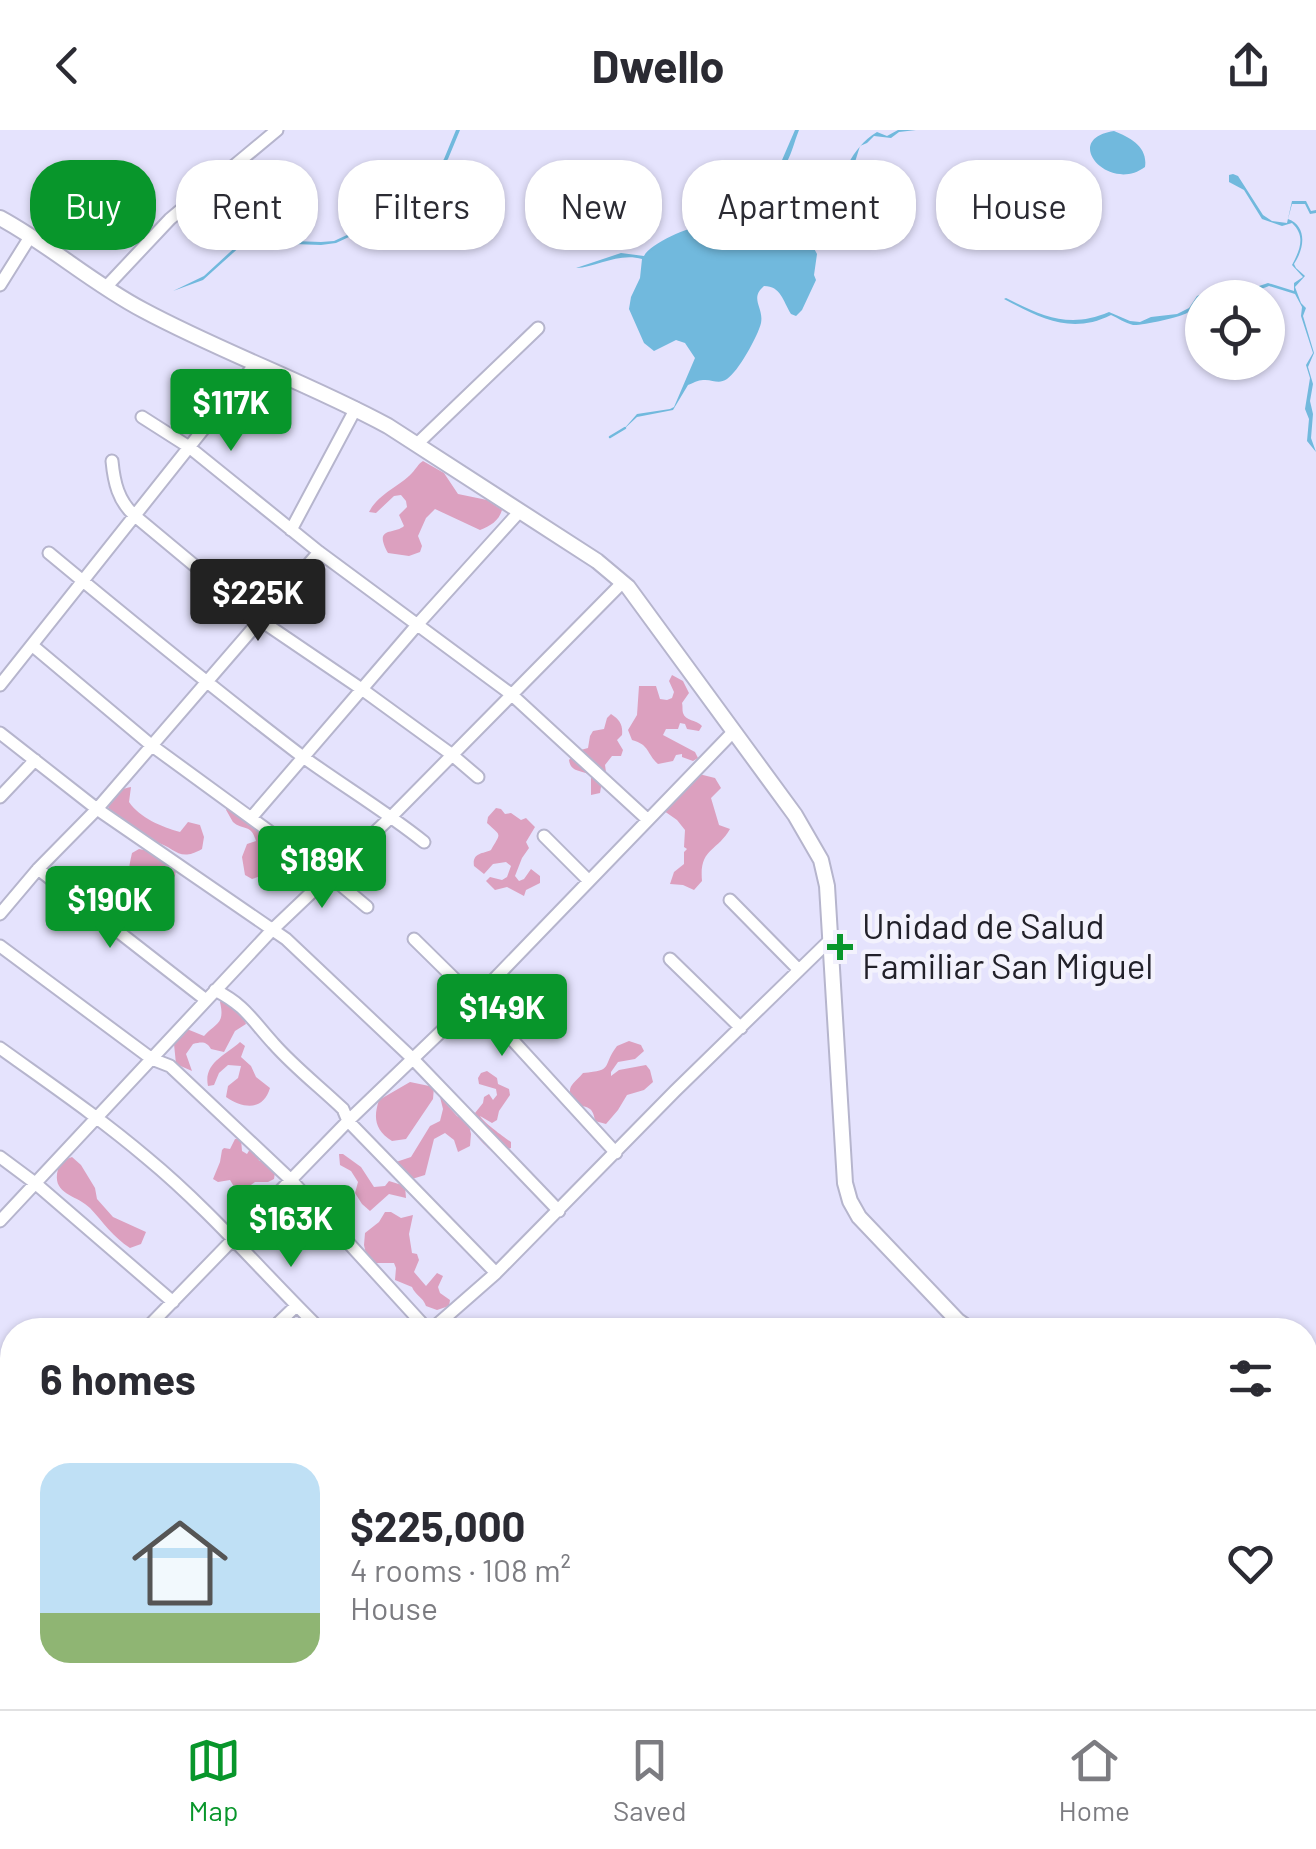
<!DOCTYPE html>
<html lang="en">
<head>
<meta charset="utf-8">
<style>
  :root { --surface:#fff; --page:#f7f7f7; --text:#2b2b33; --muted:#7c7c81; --line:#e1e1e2; --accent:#08962b }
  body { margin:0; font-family:Barlow,sans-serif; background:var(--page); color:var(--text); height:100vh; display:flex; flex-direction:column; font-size:38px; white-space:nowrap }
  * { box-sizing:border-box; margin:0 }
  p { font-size:32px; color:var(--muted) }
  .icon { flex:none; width:55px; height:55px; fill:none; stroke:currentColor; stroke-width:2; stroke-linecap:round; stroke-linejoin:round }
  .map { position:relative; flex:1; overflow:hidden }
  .side { position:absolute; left:0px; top:1188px; width:1318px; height:392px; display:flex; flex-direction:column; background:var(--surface); border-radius:40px 40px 0 0; box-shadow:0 2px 8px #0004 }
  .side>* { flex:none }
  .top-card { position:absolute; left:30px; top:30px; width:1258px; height:90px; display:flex; gap:20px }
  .tools { position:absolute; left:1185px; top:150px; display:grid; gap:20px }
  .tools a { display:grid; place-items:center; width:100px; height:100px; border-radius:50%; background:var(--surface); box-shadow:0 2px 8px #0004; font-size:50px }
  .price { position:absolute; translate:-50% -85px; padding:0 22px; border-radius:10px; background:var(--accent); color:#fff; font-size:32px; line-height:65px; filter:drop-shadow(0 2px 5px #0008) }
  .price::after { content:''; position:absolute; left:50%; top:60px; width:30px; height:22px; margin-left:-15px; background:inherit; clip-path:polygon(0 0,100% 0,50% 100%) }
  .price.current { background:#222; color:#fff }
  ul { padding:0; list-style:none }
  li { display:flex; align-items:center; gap:30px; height:250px; padding:0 40px }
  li+li { border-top:2px solid var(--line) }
  li span { display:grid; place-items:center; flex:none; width:280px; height:200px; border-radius:30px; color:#555 }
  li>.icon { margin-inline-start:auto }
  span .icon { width:120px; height:120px; fill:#fffc; stroke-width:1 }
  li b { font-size:42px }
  h2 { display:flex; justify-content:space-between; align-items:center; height:120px; padding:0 40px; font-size:42px }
  .chip { padding:0 35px; border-radius:40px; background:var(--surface); box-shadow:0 2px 8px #0004; font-size:35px; line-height:90px }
  .chip.current { background:var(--accent); color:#fff }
  header { display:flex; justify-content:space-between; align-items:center; height:130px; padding:0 40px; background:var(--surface); font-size:45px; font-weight:700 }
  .tabs { display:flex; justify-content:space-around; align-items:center; height:140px; border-top:2px solid var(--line); background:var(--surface); font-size:28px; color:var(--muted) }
  .tabs a { display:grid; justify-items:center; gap:5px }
  .tabs .current { color:var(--accent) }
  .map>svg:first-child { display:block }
  .green { fill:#dca0bf }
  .water { fill:#71b9dd }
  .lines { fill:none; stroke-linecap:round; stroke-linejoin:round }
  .stream { stroke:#71b9dd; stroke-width:2.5 }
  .minor-casing { stroke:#b6b5cd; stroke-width:15 }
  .major-casing { stroke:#b6b5cd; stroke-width:18 }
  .minor { stroke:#fff; stroke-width:11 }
  .major { stroke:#fff; stroke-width:14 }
  .poi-dot { fill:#08962b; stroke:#f3f2fd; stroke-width:4 }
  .labels { text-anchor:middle; stroke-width:9; stroke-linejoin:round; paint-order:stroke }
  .poi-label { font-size:35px; fill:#22212a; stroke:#f3f2fd; text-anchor:start }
</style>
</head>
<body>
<header><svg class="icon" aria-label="back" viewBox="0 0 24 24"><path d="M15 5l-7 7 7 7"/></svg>Dwello<svg class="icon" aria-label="share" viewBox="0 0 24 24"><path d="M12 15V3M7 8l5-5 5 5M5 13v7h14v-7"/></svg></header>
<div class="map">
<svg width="1316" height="1579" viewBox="0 0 1316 1579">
  <rect width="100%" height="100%" fill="#e5e3fd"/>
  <!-- green -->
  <path class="green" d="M423 331 444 343 458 364 487 370 502 380C499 391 490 396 480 400L435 379 426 388 418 406 422 416 420 422 409 426 388 423C373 396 394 405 404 396L399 385 407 377 406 371 401 365 394 366 376 383 369 382C379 363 399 357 412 343 416 339 418 334 423 331Z
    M672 545 683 551 689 563 682 573C683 577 682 580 683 583 685 591 697 590 702 596L699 601 687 599 685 594 680 593 678 599H666L663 605 695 622 698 628 693 631 682 627V624L676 625 673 631 658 634C646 623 650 615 632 610L628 600 637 585 639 556H656L660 569 667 570 672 568 674 562 669 551Z
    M611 584C620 590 623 595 622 605L617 610 623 620 621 626H612L605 635 606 642 610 646 607 652 601 657 600 663 591 665V646C583 639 571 644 569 630L577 621 588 618 590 606 593 601 604 599 607 588Z
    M691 642 715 648 721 658 711 668 719 695 730 699C717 722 699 718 702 751L694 760 683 755 670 754 674 742 684 734V722L687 719 684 717 685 700 677 690 657 676Z
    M131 657 129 672C140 688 162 697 180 702L188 692 200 695 204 707 202 719C178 733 176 717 155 712 143 709 150 715 140 707 128 698 122 685 108 679 111 664 116 660 131 657Z
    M227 677 247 679 255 683C254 694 255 704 267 705L272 715 284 718 285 721 281 726 273 723 266 729 265 732 272 738 270 743 252 749 245 745 242 727 247 714 256 711C251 693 243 701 233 692 232 691 227 681 226 680Z
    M496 678 501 679 505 684 511 683 521 690 526 688 535 697 526 712 529 718 522 728 515 746 519 751 524 749 531 739 540 746V753L526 760 524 766 507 757 495 760 486 751 490 747 502 750 507 747 511 736 506 732 493 734 484 744 474 736C472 723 482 724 491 720 501 702 502 707 487 693L488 687Z
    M139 719 161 723 176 740 175 746 139 772C125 758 128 740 132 723Z
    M224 868 229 869 239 885 244 888 246 894 235 901 224 922 211 919C206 911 202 912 193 914L186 924 192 941 176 934 173 904 182 897 204 906C217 892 225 894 220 872Z
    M629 911 641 915 644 921 635 929 618 932 611 942V946L619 940 646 935 650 940 653 952 644 960 627 965 618 980 606 994 595 991C593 976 587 977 575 975 565 956 571 957 583 943 615 940 601 937 617 916Z
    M240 912 245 916 241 927 251 936 256 947 270 958C263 981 244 979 226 967L228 956 238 948 241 936 228 935 219 943 214 955 208 956C203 933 226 925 240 912Z
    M487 941 497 948 498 954 509 959 510 965 499 981 497 990 492 993 480 986C484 993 504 1007 511 1012V1018L501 1021 498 1025C489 1021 473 1003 469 995L471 1004 470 1016 458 1022 454 1010 445 1003 434 1009 425 1045 412 1049 396 1032 411 1027 430 996 440 991 443 979 440 967 457 986 466 991 467 980 475 983 483 973 484 967 489 964 493 970 497 965 496 959 479 954 478 948 481 943Z
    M410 952 434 957 433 969 406 1009 392 1011C375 1000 373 988 379 970Z
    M235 1009H241L242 1021 247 1024 250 1019H257L259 1031H272L276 1036 274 1049 268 1052H255L244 1060 233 1055 230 1050 218 1052 213 1049 220 1032 222 1020 224 1018 230 1019Z
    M339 1024H343L361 1037 374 1057 385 1056 389 1051 405 1056 406 1068 389 1064 370 1081 362 1074 355 1063 358 1052 351 1041 340 1035Z
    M72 1027 81 1035 95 1058 97 1069 113 1087 146 1102 141 1114 130 1118C113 1107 103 1092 90 1078 75 1063 46 1065 61 1031Z
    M385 1082H391L401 1088 413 1085 409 1104 412 1123 417 1124 419 1130 414 1142 426 1156 437 1143 443 1146 438 1157 440 1163 450 1170 449 1176 437 1180 426 1176C423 1167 415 1165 412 1157L395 1150 396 1138 394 1133H368L364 1115 365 1103 379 1092Z"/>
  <!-- water -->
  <path class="water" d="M456 0H460L448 29 419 67 395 79 364 100 336 113 321 115 294 114 271 106 261 105 243 114 203 150 173 161 204 146 242 111 260 102 273 103 294 111 321 112 334 111 362 98 392 77 419 63 444 29Z
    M795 0H799C794 12 791 28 783 38 777 45 769 43 762 49 747 61 741 81 734 98 762 96 779 62 800 62 809 62 817 67 825 69 846 46 849 19 877 2L887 6 898 0H916L899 2 891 8 874 6 867 13 860 16 855 32 847 38 826 77 809 92 810 111 817 124 814 145 816 150 802 180 796 186 791 184C783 171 781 156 764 156 749 169 764 177 761 193 758 206 738 242 727 249 718 255 713 249 703 250 698 250 693 253 688 255L673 280 637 287 623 300 637 284 670 279 674 277 695 228 685 213 676 210 654 221 644 213 629 179 631 167 640 148 642 129C619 122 597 137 576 138L621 123 644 126C651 113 693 94 708 96 711 96 721 100 724 101L730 98C746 66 743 53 779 37Z
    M1114 1C1131 8 1148 17 1145 37 1109 64 1060 9 1114 1Z
    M1233 44 1238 46 1263 85 1272 91 1287 93 1292 71H1306L1311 81 1316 80V83L1310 84 1305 74H1292L1288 89C1307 96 1305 118 1294 134L1296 138 1305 146 1295 157 1301 173 1306 178 1303 186 1314 223 1308 237 1313 254 1310 271 1313 284 1311 308 1316 322 1307 311 1309 289 1305 279 1310 248 1306 235 1313 223 1301 186 1302 177 1295 164 1269 156C1249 165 1225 157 1205 166 1196 170 1194 178 1187 183 1181 187 1140 196 1133 195 1125 193 1118 188 1111 185 1071 205 1040 188 1004 169L1006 168C1042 186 1069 199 1109 182L1130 191 1140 192 1151 187 1177 184 1189 178 1197 166 1204 163 1259 156 1268 153 1294 161V153L1303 147 1292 135C1300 120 1306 106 1292 93L1282 96 1262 89 1244 60 1229 52V45Z"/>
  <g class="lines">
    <!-- stream -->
    <path class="stream" d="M610 307 625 298"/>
    <defs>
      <path id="minor" d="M0 155 30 107
        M106 157 170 89 277 0
        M142 287 189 317 319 422 511 564 648 690
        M417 314 538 198
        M112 331C114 352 118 371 135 386L260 490 363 560 451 624 478 647
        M291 400 356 278
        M49 423C131 491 214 559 299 624 340 654 384 680 424 712
        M33 516 151 615 329 745 367 777
        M0 555 256 233
        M0 603 97 679 286 809 412 928 559 1081
        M0 667 35 630
        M251 688 417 495 520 381
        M544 706 589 751
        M38 739 206 870
        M730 770 799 840
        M0 784 38 739 97 679 319 422
        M414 809 475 869 616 1023
        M0 816 152 929 170 936 291 1050 428 1200
        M670 829 741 898
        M215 860C246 876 251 889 273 913 294 937 320 957 343 979L348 991 496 1143
        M0 918C50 954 100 988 147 1028 210 1080 263 1143 321 1200
        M0 1027 35 1053 173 1172
        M0 1091 272 800 392 686 623 452
        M145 1200 348 991 475 869 734 601
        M271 1200 296 1176
        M431 1200 496 1143 675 961 831 809
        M0 1240 12 1252
        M0 1347 12 1334
        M0 1364 12 1378
        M0 1464 12 1452
        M210 1568 216 1573 228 1568
        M384 1568 401 1579
        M508 1568 525 1579
        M28 1579 41 1568
        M319 1579 344 1568
        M457 1579 491 1568
        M902 1579 954 1574 1116 1568"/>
      <path id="major" d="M0 88C50 115 93 154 143 180 223 223 309 253 388 296L597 431 628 457 795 685 821 730 827 756 845 1053 850 1071 859 1087 958 1191 971 1200
        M1305 1357 1316 1355
        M1172 1568V1579"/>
    </defs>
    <!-- minor casing -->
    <use href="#minor" class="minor-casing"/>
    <!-- major casing -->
    <use href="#major" class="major-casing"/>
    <!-- minor -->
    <use href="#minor" class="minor"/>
    <!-- major -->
    <use href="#major" class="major"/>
  </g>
  <!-- markers -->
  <path class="poi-dot" d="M835 802h10v10h10v10h-10v10h-10v-10h-10v-10h10z"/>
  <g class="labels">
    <!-- poi labels -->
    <g class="poi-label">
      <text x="862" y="809">Unidad de Salud<tspan x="862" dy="40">Familiar San Miguel</tspan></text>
    </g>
  </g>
</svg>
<div class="tools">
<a><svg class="icon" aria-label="locate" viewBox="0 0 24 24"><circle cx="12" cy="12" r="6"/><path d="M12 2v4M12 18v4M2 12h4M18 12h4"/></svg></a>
</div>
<b class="price" style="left:231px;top:324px">$117K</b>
<b class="price current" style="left:258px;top:514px">$225K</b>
<b class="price" style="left:322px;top:781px">$189K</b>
<b class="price" style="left:110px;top:821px">$190K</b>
<b class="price" style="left:502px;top:929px">$149K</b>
<b class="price" style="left:291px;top:1140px">$163K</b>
<div class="top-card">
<a class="chip current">Buy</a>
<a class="chip">Rent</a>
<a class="chip">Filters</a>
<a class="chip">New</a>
<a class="chip">Apartment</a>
<a class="chip">House</a>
</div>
<section class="side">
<h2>6 homes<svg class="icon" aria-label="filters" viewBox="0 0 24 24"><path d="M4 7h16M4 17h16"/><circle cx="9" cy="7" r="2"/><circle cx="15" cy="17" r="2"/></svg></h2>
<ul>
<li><span style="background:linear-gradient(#bfe0f5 75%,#8fb573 0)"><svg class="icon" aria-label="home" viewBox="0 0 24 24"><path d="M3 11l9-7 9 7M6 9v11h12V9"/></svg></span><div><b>$225,000</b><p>4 rooms · 108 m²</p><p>House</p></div><svg class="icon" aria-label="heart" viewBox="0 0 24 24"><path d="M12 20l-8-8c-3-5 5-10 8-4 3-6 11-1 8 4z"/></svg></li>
</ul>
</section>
</div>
<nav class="tabs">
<a class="current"><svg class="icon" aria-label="map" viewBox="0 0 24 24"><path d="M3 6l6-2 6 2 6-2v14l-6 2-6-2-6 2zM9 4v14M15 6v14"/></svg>Map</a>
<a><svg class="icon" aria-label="saved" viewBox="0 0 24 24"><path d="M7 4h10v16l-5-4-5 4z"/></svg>Saved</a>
<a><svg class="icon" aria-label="home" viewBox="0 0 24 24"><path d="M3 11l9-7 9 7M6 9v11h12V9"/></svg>Home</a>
</nav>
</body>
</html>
